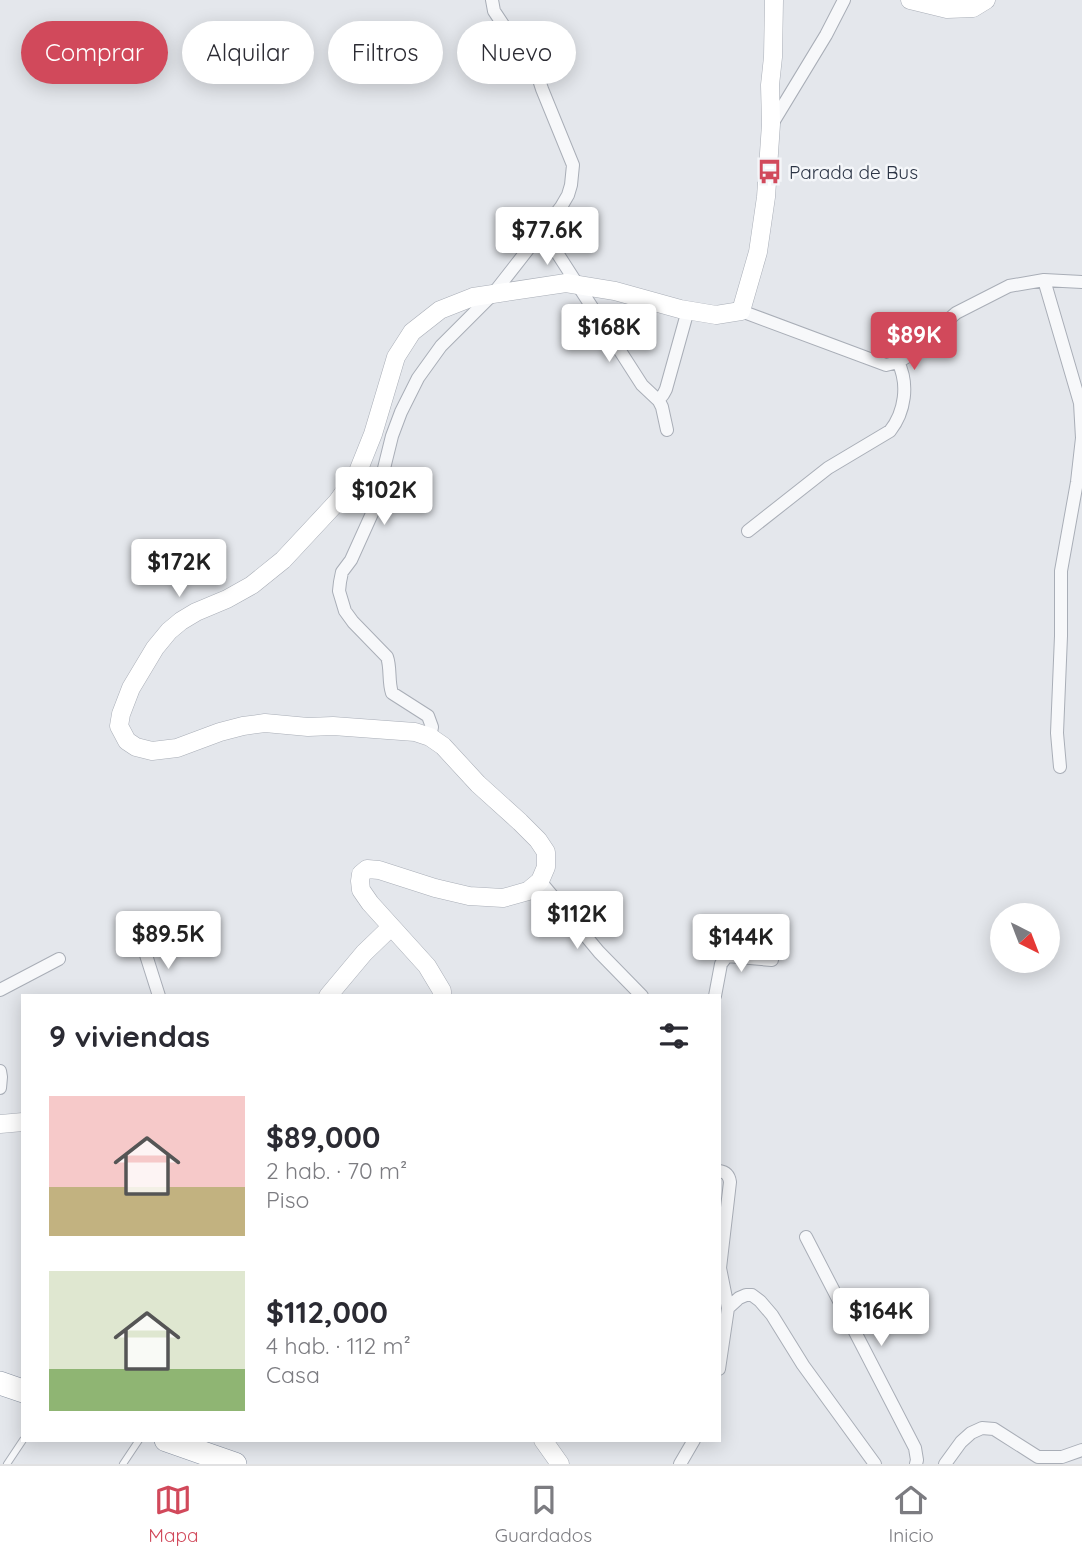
<!DOCTYPE html>
<html lang="es">
<head>
<meta charset="utf-8">
<style>
  :root { --surface:#fff; --page:#f7f7f7; --text:#2b2b33; --muted:#7c7c81; --line:#e1e1e2; --accent:#d1495b }
  body { margin:0; font-family:Quicksand,sans-serif; background:var(--page); color:var(--text); height:100vh; display:flex; flex-direction:column; font-size:26px; white-space:nowrap }
  * { box-sizing:border-box; margin:0 }
  p { font-size:23px; color:var(--muted) }
  .icon { flex:none; width:38px; height:38px; fill:none; stroke:currentColor; stroke-width:2; stroke-linecap:round; stroke-linejoin:round }
  .map { position:relative; flex:1; overflow:hidden }
  .drawer { position:absolute; left:21px; top:994px; width:700px; height:448px; display:flex; flex-direction:column; background:var(--surface); border-radius:0px; box-shadow:0 4px 18px #0003 }
  .drawer>* { flex:none }
  .hud { position:absolute; left:21px; top:21px; width:700px; height:63px; display:flex; gap:14px }
  .needle { width:46px; rotate:138deg }
  .tools { position:absolute; left:990px; top:903px; display:grid; gap:14px }
  .tools a { display:grid; place-items:center; width:70px; height:70px; border-radius:50%; background:var(--surface); box-shadow:0 4px 18px #0003; font-size:35px }
  .price { position:absolute; translate:-50% -60px; padding:0 16px; border-radius:7px; background:#fff; color:#222; font-size:23px; line-height:46px; filter:drop-shadow(0 2px 4px #0008) }
  .price::after { content:''; position:absolute; left:50%; top:42px; width:21px; height:16px; margin-left:-10px; background:inherit; clip-path:polygon(0 0,100% 0,50% 100%) }
  .price.selected { background:var(--accent); color:#fff }
  ul { padding:0; list-style:none }
  li { display:flex; align-items:center; gap:21px; height:175px; padding:0 28px }
  li span { display:grid; place-items:center; flex:none; width:196px; height:140px; border-radius:0px; color:#555 }
  li>.icon { margin-inline-start:auto }
  span .icon { width:84px; height:84px; fill:#fffc; stroke-width:1 }
  li b { font-size:30px }
  h2 { display:flex; justify-content:space-between; align-items:center; height:84px; padding:0 28px; font-size:30px }
  .chip { padding:0 24px; border-radius:32px; background:var(--surface); box-shadow:0 4px 18px #0003; font-size:24px; line-height:63px }
  .chip.selected { background:var(--accent); color:#fff }
  .menu { display:flex; justify-content:space-around; align-items:center; height:98px; border-top:2px solid var(--line); background:var(--surface); font-size:19px; color:var(--muted) }
  .menu a { display:grid; justify-items:center; gap:4px }
  .menu .selected { color:var(--accent) }
  .map>svg:first-child { display:block }
  .lines { fill:none; stroke-linecap:round; stroke-linejoin:round }
  .lane-casing { stroke:#a9aeb7; stroke-width:8 }
  .street-casing { stroke:#a9aeb7; stroke-width:14 }
  .secondary-casing { stroke:#a9aeb7; stroke-width:19 }
  .highway-casing { stroke:#8b94a3; stroke-width:24 }
  .lane { stroke:#f7f8fa; stroke-width:6 }
  .street { stroke:#f7f8fa; stroke-width:12 }
  .secondary { stroke:#fff; stroke-width:18 }
  .highway { stroke:#fff; stroke-width:23 }
  .labels { text-anchor:middle; stroke-width:5; stroke-linejoin:round; paint-order:stroke }
  .poi-label { font-size:19px; fill:#2b3445; stroke:#f4f6f9; text-anchor:start }
</style>
</head>
<body>
<div class="map">
<svg width="1082" height="1464" viewBox="0 0 1082 1464">
  <rect width="100%" height="100%" fill="#e4e7ec"/>
  <g class="lines">
    <defs>
      <path id="lane" d="M7 1464 23 1440
        M123 1464 139 1440"/>
      <path id="street" d="M772 124 826 35 844 0
        M543 231 642 385 659 401 662 407 667 430
        M1044 280 1080 403 1082 438 1077 482 1061 571V636L1057 733 1060 767
        M741 311 886 365 898 362 908 356 956 313 1009 286 1044 280 1082 282
        M656 398C662 398 663 395 666 389L688 310
        M748 531 828 468 890 431C905 412 909 384 898 362
        M430 737 432 727 428 716 392 693C388 681 391 668 387 657L353 622 345 611 339 591 340 582 342 572 351 560 374 509 392 436 401 412 418 378 441 346 493 294 561 207 568 195 571 185 573 165 542 89 531 55 526 47 506 29 494 11 492 0
        M540 881 599 952 642 996
        M146 955 159 996
        M0 990 59 959
        M715 996 721 964 727 956 772 960
        M0 1071 1 1077 0 1088
        M719 1171C726 1172 729 1175 730 1182L720 1268 728 1308
        M806 1237 915 1448 917 1460 916 1464
        M719 1369 728 1308 739 1298 746 1295H752L760 1301 772 1315 803 1365 875 1464
        M680 1464 694 1440
        M945 1464 961 1442 971 1433 982 1428 994 1429 1038 1457H1062L1082 1450"/>
      <path id="secondary" d="M910 0 947 9 973 8 986 0
        M328 996 364 953 391 927
        M442 996V991L427 966 370 903 361 890 360 881 361 874 367 869 379 870 435 888 469 896 503 898 528 891 540 881 546 867V852L538 840 520 822 478 784 443 746 430 737 415 732 333 726 308 727 265 723 243 726 220 732 177 748 152 751 136 747 127 741 119 726 121 714 131 688 155 648 169 631 181 621 196 612 227 599 252 585 283 560 337 502 357 474 373 434 396 357 412 332 440 310 473 297 566 283 615 291 680 309 716 315 741 311 758 252 766 197 771 124 770 85 773 57 774 0
        M0 1124 23 1122
        M543 1440 560 1464"/>
      <path id="highway" d="M0 1383 23 1391
        M166 1440 235 1464"/>
    </defs>
    <!-- lane casing -->
    <use href="#lane" class="lane-casing"/>
    <!-- street casing -->
    <use href="#street" class="street-casing"/>
    <!-- secondary casing -->
    <use href="#secondary" class="secondary-casing"/>
    <!-- highway casing -->
    <use href="#highway" class="highway-casing"/>
    <!-- lane -->
    <use href="#lane" class="lane"/>
    <!-- street -->
    <use href="#street" class="street"/>
    <!-- secondary -->
    <use href="#secondary" class="secondary"/>
    <!-- highway -->
    <use href="#highway" class="highway"/>
  </g>
  <!-- icons -->
  <defs>
    <symbol id="bus-bare" viewBox="-9 -9 18 18"><path d="M-5-6H5V4H4V6H2V4H-2V6H-4V4H-5ZM-3.5-4V0h7V-4ZM-3.5 1.2v1.5H-2V1.2ZM2 1.2v1.5H3.5V1.2Z" fill="#d1495b" stroke="#f4f6f9" stroke-width="2.5" paint-order="stroke"/></symbol>
  </defs>
  <g fill-rule="evenodd">
    <use href="#bus-bare" x="752" y="154" width="35" height="35"/>
  </g>
  <g class="labels">
    <!-- poi labels -->
    <g class="poi-label">
      <text x="789" y="179">Parada de Bus</text>
    </g>
  </g>
</svg>
<div class="tools">
<a><svg class="needle" viewBox="-14 -14 28 28"><path d="M0-13l5 13h-10z" fill="#e53935"/><path d="M0 13l5-13h-10z" fill="#7c7c81"/></svg></a>
</div>
<b class="price" style="left:547px;top:267px">$77.6K</b>
<b class="price" style="left:609px;top:364px">$168K</b>
<b class="price selected" style="left:914px;top:372px">$89K</b>
<b class="price" style="left:384px;top:527px">$102K</b>
<b class="price" style="left:179px;top:599px">$172K</b>
<b class="price" style="left:577px;top:951px">$112K</b>
<b class="price" style="left:168px;top:971px">$89.5K</b>
<b class="price" style="left:741px;top:974px">$144K</b>
<b class="price" style="left:881px;top:1348px">$164K</b>
<div class="hud">
<a class="chip selected">Comprar</a>
<a class="chip">Alquilar</a>
<a class="chip">Filtros</a>
<a class="chip">Nuevo</a>
</div>
<section class="drawer">
<h2>9 viviendas<svg class="icon" aria-label="filters" viewBox="0 0 24 24"><path d="M4 7h16M4 17h16"/><circle cx="9" cy="7" r="2"/><circle cx="15" cy="17" r="2"/></svg></h2>
<ul>
<li><span style="background:linear-gradient(#f6c9c9 65%,#c2b280 0)"><svg class="icon" aria-label="home" viewBox="0 0 24 24"><path d="M3 11l9-7 9 7M6 9v11h12V9"/></svg></span><div><b>$89,000</b><p>2 hab. · 70 m²</p><p>Piso</p></div></li>
<li><span style="background:linear-gradient(#dfe7d0 70%,#8fb573 0)"><svg class="icon" aria-label="home" viewBox="0 0 24 24"><path d="M3 11l9-7 9 7M6 9v11h12V9"/></svg></span><div><b>$112,000</b><p>4 hab. · 112 m²</p><p>Casa</p></div></li>
</ul>
</section>
</div>
<nav class="menu">
<a class="selected"><svg class="icon" aria-label="map" viewBox="0 0 24 24"><path d="M3 6l6-2 6 2 6-2v14l-6 2-6-2-6 2zM9 4v14M15 6v14"/></svg>Mapa</a>
<a><svg class="icon" aria-label="saved" viewBox="0 0 24 24"><path d="M7 4h10v16l-5-4-5 4z"/></svg>Guardados</a>
<a><svg class="icon" aria-label="home" viewBox="0 0 24 24"><path d="M3 11l9-7 9 7M6 9v11h12V9"/></svg>Inicio</a>
</nav>
</body>
</html>
